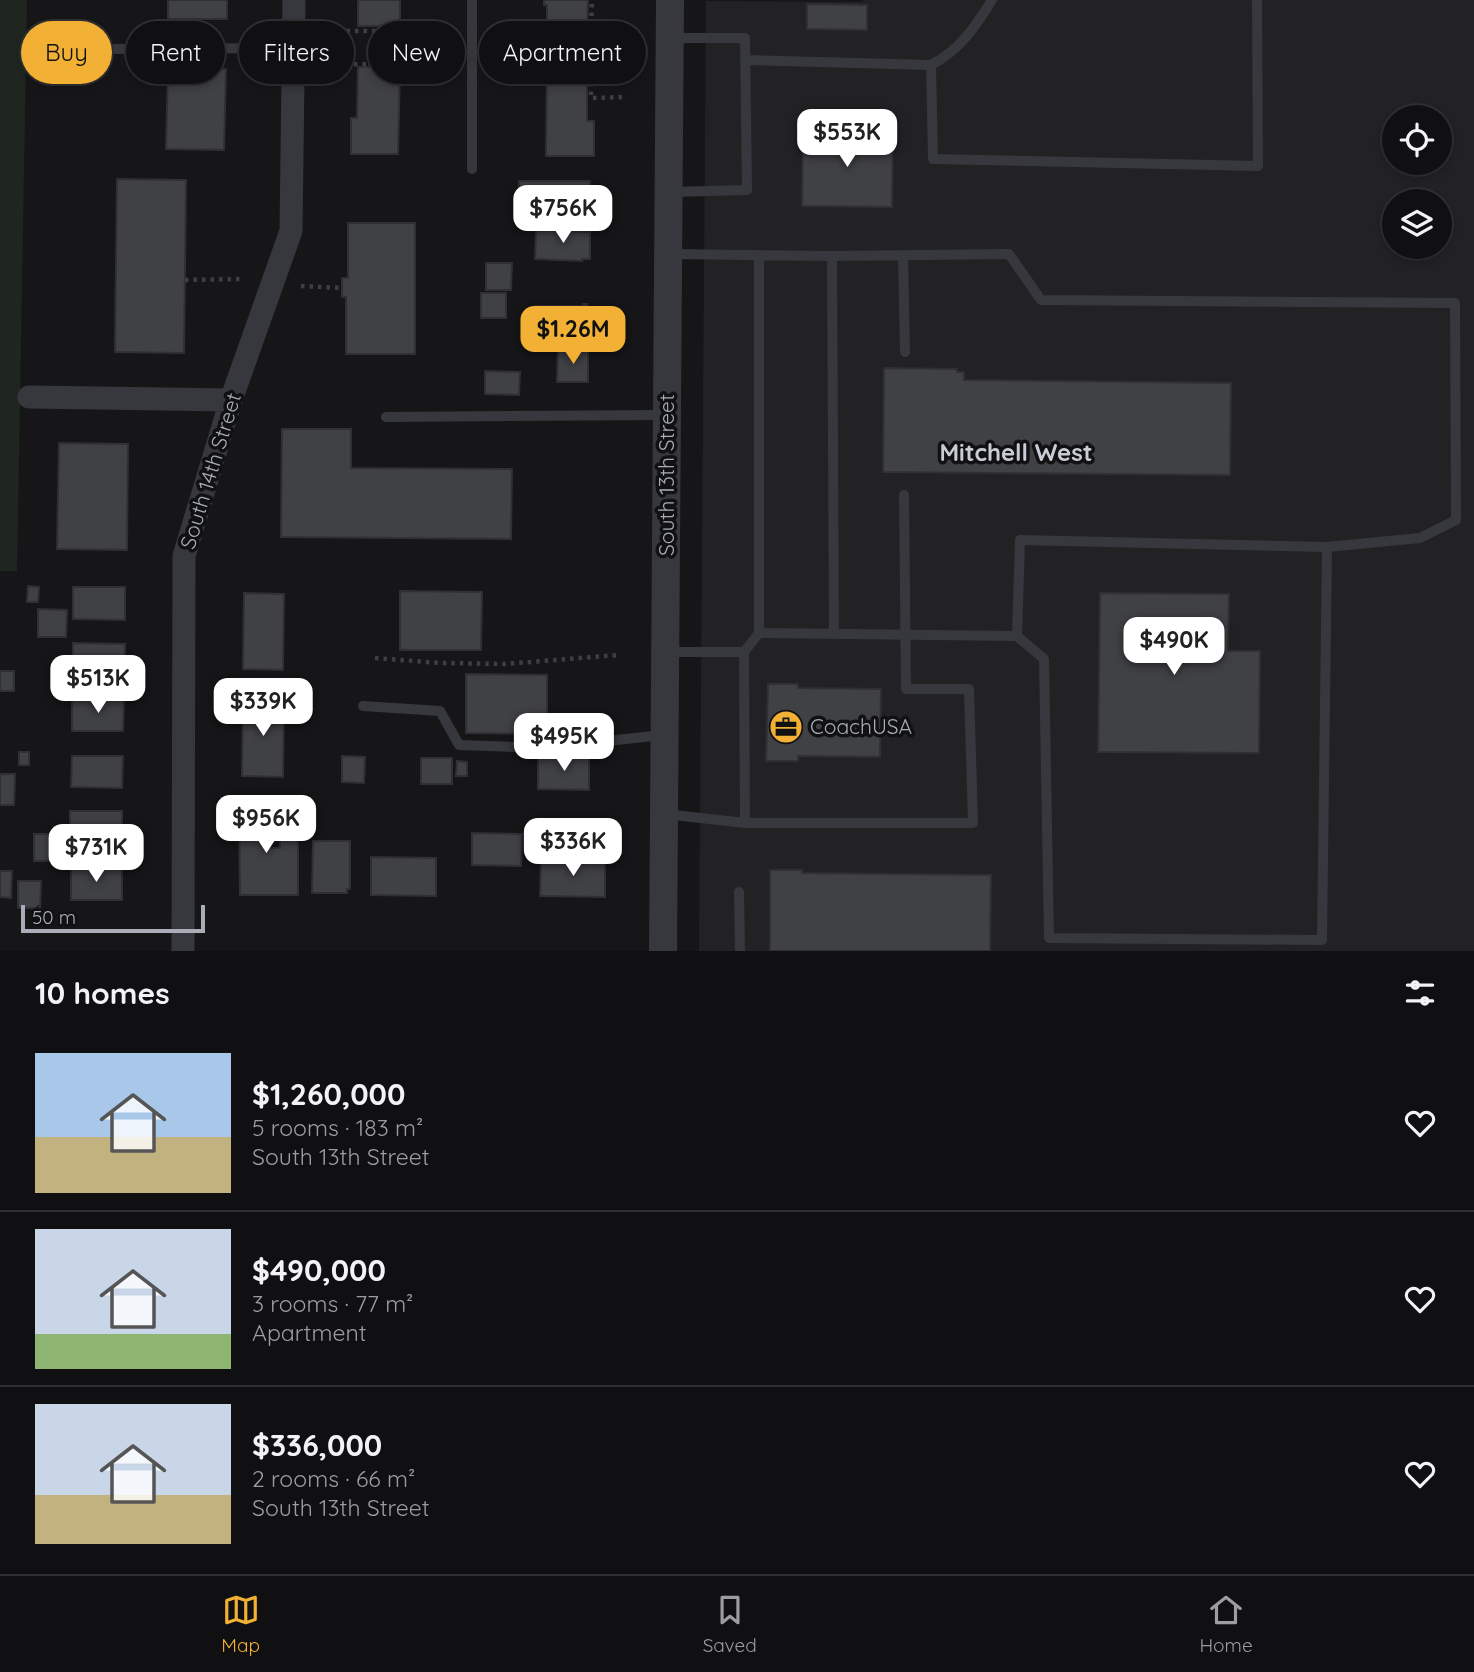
<!DOCTYPE html>
<html lang="en">
<head>
<meta charset="utf-8">
<style>
  :root { --surface:#101012; --page:#1e1e20; --text:#f1f3f6; --muted:#9c9d9f; --line:#303032; --accent:#f2b134 }
  body { margin:0; font-family:Quicksand,sans-serif; background:var(--page); color:var(--text); height:100vh; display:flex; flex-direction:column; font-size:26px; white-space:nowrap }
  * { box-sizing:border-box; margin:0 }
  p { font-size:23px; color:var(--muted) }
  .icon { flex:none; width:38px; height:38px; fill:none; stroke:currentColor; stroke-width:2; stroke-linecap:round; stroke-linejoin:round }
  .map { position:relative; height:951px; overflow:hidden }
  .sheet { display:flex; flex-direction:column; background:var(--surface); flex:1 }
  .sheet>* { flex:none }
  .top-card { position:absolute; left:21px; top:21px; width:700px; height:63px; display:flex; gap:14px }
  .tools { position:absolute; left:1382px; top:105px; display:grid; gap:14px }
  .tools a { display:grid; place-items:center; width:70px; height:70px; border-radius:50%; background:var(--surface); box-shadow:0 4px 10px #0003,0 0 0 2px var(--line); font-size:35px }
  .scale { position:absolute; left:21px; bottom:18px; width:184px; box-sizing:border-box; padding-left:7px; border:4px solid #a8adb8; border-top:0; font-size:19px; line-height:24px; white-space:nowrap; color:#a8adb8; -webkit-text-stroke:5px #111113; paint-order:stroke }
  .price { position:absolute; translate:-50% -60px; padding:0 16px; border-radius:14px; background:#fff; color:#222; font-size:23px; line-height:46px; filter:drop-shadow(0 2px 4px #0008) }
  .price::after { content:''; position:absolute; left:50%; top:42px; width:21px; height:16px; margin-left:-10px; background:inherit; clip-path:polygon(0 0,100% 0,50% 100%) }
  .price.on { background:var(--accent); color:#111 }
  ul { padding:0; list-style:none }
  li { display:flex; align-items:center; gap:21px; height:175px; padding:0 35px }
  li+li { border-top:2px solid var(--line) }
  li span { display:grid; place-items:center; flex:none; width:196px; height:140px; border-radius:0px; color:#555 }
  li>.icon { margin-inline-start:auto }
  span .icon { width:84px; height:84px; fill:#fffc; stroke-width:1 }
  li b { font-size:30px }
  h2 { display:flex; justify-content:space-between; align-items:center; height:84px; padding:0 35px; font-size:30px }
  .tag { padding:0 24px; border-radius:32px; background:var(--surface); box-shadow:0 4px 10px #0003,0 0 0 2px var(--line); font-size:24px; line-height:63px }
  .tag.on { background:var(--accent); color:#111 }
  .tab-bar { display:flex; justify-content:space-around; align-items:center; height:98px; border-top:2px solid var(--line); background:var(--surface); font-size:19px; color:var(--muted) }
  .tab-bar a { display:grid; justify-items:center; gap:4px }
  .tab-bar .on { color:var(--accent) }
  .map>svg:first-child { display:block }
  .built { fill:#222225; fill-rule:evenodd }
  .green { fill:#1e261f }
  .building { fill:#404145; stroke:#303034; stroke-width:2 }
  .lines { fill:none; stroke-linecap:round; stroke-linejoin:round }
  .path { stroke:#3d3f44; stroke-width:4.5; stroke-dasharray:3.5 5; stroke-linecap:butt }
  .service { stroke:#37383d; stroke-width:10 }
  .minor { stroke:#37383d; stroke-width:23 }
  .tertiary { stroke:#37383d; stroke-width:28 }
  .labels { text-anchor:middle; stroke-width:7; stroke-linejoin:round; paint-order:stroke }
  .street-label { font-size:21px; fill:#a8adb8; stroke:#111113 }
  .poi-label { font-size:21px; fill:#a8adb8; stroke:#111113; text-anchor:start }
  .quarter-label { font-size:24px; font-weight:bold; fill:#c9ccd4; stroke:#111113 }
</style>
</head>
<body>
<div class="map">
<svg width="1474" height="951" viewBox="0 0 1474 951">
  <rect width="100%" height="100%" fill="#161618"/>
  <!-- built -->
  <path class="built" d="M863 0H1474V951H699L706 1 863 2ZM1395 117H1440V163H1395ZM1395 201H1440V247H1395Z"/>
  <!-- green -->
  <path class="green" d="M0 0H27L17 571H0Z"/>
  <!-- building -->
  <path class="building" d="M168 0H227V19H168Z
    M358 0H400V26H358Z
    M544 0H588L587 29 547 28V5H544Z
    M807 4 867 5V30L807 29Z
    M358 67H400L398 154H351V118H357Z
    M168 68 226 69 224 150 166 149Z
    M547 69H587V121H594V156H546Z
    M803 132 893 133 892 207 802 206Z
    M117 179 186 180 184 353 115 352Z
    M519 181H590V206H542V201H519Z
    M348 223H415V354H346V297H342V278H348Z
    M541 230 590 232V259H582V261L535 259 536 231Z
    M486 263H512L511 290H486Z
    M481 293H506V318H481Z
    M583 304H587L589 310H592V336H589V338H535V306H583Z
    M558 349H588V382H557Z
    M884 368 957 369V372H964V380L1231 383 1230 475 883 472Z
    M485 371 520 372 519 395 485 394Z
    M282 429H351V468L512 469 511 539 281 537Z
    M59 443 128 444 127 550 57 549Z
    M28 586 39 587 38 602H27Z
    M73 587H125V620L73 619Z
    M400 591 482 592 481 650H400Z
    M244 593 284 594 283 670 243 669Z
    M1100 593 1229 594 1228 651H1260L1259 753 1098 752Z
    M38 609 67 610 66 637H38Z
    M73 643 125 644 124 675H73Z
    M0 671H14V691H0Z
    M466 674 547 675V734L466 733Z
    M768 684H798V688L881 689 880 757 798 756V761H766Z
    M72 699 124 700 123 731H72Z
    M243 700H284L283 777 242 776Z
    M19 752H29V765H19Z
    M72 756H123L122 788 71 787Z
    M342 756 365 757 364 783 342 782Z
    M538 757H589V790L538 789Z
    M421 758H452V784H421Z
    M457 761 467 762V776H456Z
    M0 774H15L14 805H0Z
    M239 803H269V848H280V832H298V895H240Z
    M70 811H122V844H70Z
    M472 833 522 834 521 866 472 865Z
    M34 834H62V861H34Z
    M313 841H350V889H347V893H312Z
    M566 856H580V859L605 860V897L540 896 541 859H565Z
    M371 857 436 858V896L371 895Z
    M71 867H122V900H71Z
    M770 870H802V873L991 875 990 951H770Z
    M0 871H12L11 898 0 897Z
    M18 881H41L40 908H18Z"/>
  <g class="lines">
    <!-- path -->
    <path class="path" d="M321 31H458
      M488 31 591 32 592 0
      M320 64 456 65
      M489 65 591 66V98L623 97
      M185 280 241 279
      M301 286 342 288
      M375 658 440 663 505 664 618 655"/>
    <!-- service -->
    <path class="service" d="M472 0V169
      M107 49 294 48
      M746 60 931 65C960 50 975 27 992 0
      M931 65 933 159 1258 166 1257 0
      M669 192 747 190 745 38H672
      M669 254 832 256 1009 254 1041 300 1455 303 1456 520 1420 538 1327 547 1020 540 1017 636
      M903 255 905 352
      M832 256 834 634
      M386 417 664 415
      M759 633 1017 636 1044 659 1049 938 1322 940 1327 547
      M666 652H744
      M363 706 440 711 459 745 543 748 662 735
      M665 814 745 823 744 652 759 633V255
      M745 823H973L969 689H906L904 495
      M739 892 740 951"/>
    <!-- minor -->
    <path class="minor" d="M29 397 231 400
      M183 951 184 556 231 400 291 231 294 0"/>
    <!-- tertiary -->
    <path class="tertiary" d="M663 951 670 0"/>
  </g>
  <!-- icons -->
  <defs>
    <symbol id="office-disc" viewBox="-11 -11 22 22"><circle r="9.5" fill="#f2b134" stroke="#111113"/><path d="M-6-3h4V-5.5h4V-3h4V5H-6ZM-1-4.5V-3h2v-1.5ZM-6 0V1H6V0Z" fill="#111"/></symbol>
  </defs>
  <g fill-rule="evenodd">
    <use href="#office-disc" x="767" y="708" width="38" height="38"/>
  </g>
  <g class="labels">
    <!-- street labels -->
    <g class="street-label">
      <text transform="translate(211 471) rotate(-73)" y="7">South 14th Street</text>
      <text transform="translate(667 475) rotate(-90)" y="7">South 13th Street</text>
    </g>
    <!-- poi labels -->
    <g class="poi-label">
      <text x="810" y="734">CoachUSA</text>
    </g>
    <!-- quarter labels -->
    <g class="quarter-label">
      <text x="1016" y="461">Mitchell West</text>
    </g>
  </g>
</svg>
<div class="tools">
<a><svg class="icon" aria-label="locate" viewBox="0 0 24 24"><circle cx="12" cy="12" r="6"/><path d="M12 2v4M12 18v4M2 12h4M18 12h4"/></svg></a>
<a><svg class="icon" aria-label="layers" viewBox="0 0 24 24"><path d="M12 4l9 5-9 5-9-5zM3 14l9 5 9-5"/></svg></a>
</div>
<div class="scale">50 m</div>
<b class="price" style="left:847px;top:169px">$553K</b>
<b class="price" style="left:563px;top:245px">$756K</b>
<b class="price on" style="left:573px;top:366px">$1.26M</b>
<b class="price" style="left:1174px;top:677px">$490K</b>
<b class="price" style="left:98px;top:715px">$513K</b>
<b class="price" style="left:263px;top:738px">$339K</b>
<b class="price" style="left:564px;top:773px">$495K</b>
<b class="price" style="left:266px;top:855px">$956K</b>
<b class="price" style="left:573px;top:878px">$336K</b>
<b class="price" style="left:96px;top:884px">$731K</b>
<div class="top-card">
<a class="tag on">Buy</a>
<a class="tag">Rent</a>
<a class="tag">Filters</a>
<a class="tag">New</a>
<a class="tag">Apartment</a>
</div>
</div>
<section class="sheet">
<h2>10 homes<svg class="icon" aria-label="filters" viewBox="0 0 24 24"><path d="M4 7h16M4 17h16"/><circle cx="9" cy="7" r="2"/><circle cx="15" cy="17" r="2"/></svg></h2>
<ul>
<li><span style="background:linear-gradient(#a9c7e8 60%,#c2b280 0)"><svg class="icon" aria-label="home" viewBox="0 0 24 24"><path d="M3 11l9-7 9 7M6 9v11h12V9"/></svg></span><div><b>$1,260,000</b><p>5 rooms · 183 m²</p><p>South 13th Street</p></div><svg class="icon" aria-label="heart" viewBox="0 0 24 24"><path d="M12 20l-8-8c-3-5 5-10 8-4 3-6 11-1 8 4z"/></svg></li>
<li><span style="background:linear-gradient(#c9d6e8 75%,#8fb573 0)"><svg class="icon" aria-label="home" viewBox="0 0 24 24"><path d="M3 11l9-7 9 7M6 9v11h12V9"/></svg></span><div><b>$490,000</b><p>3 rooms · 77 m²</p><p>Apartment</p></div><svg class="icon" aria-label="heart" viewBox="0 0 24 24"><path d="M12 20l-8-8c-3-5 5-10 8-4 3-6 11-1 8 4z"/></svg></li>
<li><span style="background:linear-gradient(#c9d6e8 65%,#c2b280 0)"><svg class="icon" aria-label="home" viewBox="0 0 24 24"><path d="M3 11l9-7 9 7M6 9v11h12V9"/></svg></span><div><b>$336,000</b><p>2 rooms · 66 m²</p><p>South 13th Street</p></div><svg class="icon" aria-label="heart" viewBox="0 0 24 24"><path d="M12 20l-8-8c-3-5 5-10 8-4 3-6 11-1 8 4z"/></svg></li>
</ul>
</section>
<nav class="tab-bar">
<a class="on"><svg class="icon" aria-label="map" viewBox="0 0 24 24"><path d="M3 6l6-2 6 2 6-2v14l-6 2-6-2-6 2zM9 4v14M15 6v14"/></svg>Map</a>
<a><svg class="icon" aria-label="saved" viewBox="0 0 24 24"><path d="M7 4h10v16l-5-4-5 4z"/></svg>Saved</a>
<a><svg class="icon" aria-label="home" viewBox="0 0 24 24"><path d="M3 11l9-7 9 7M6 9v11h12V9"/></svg>Home</a>
</nav>
</body>
</html>
